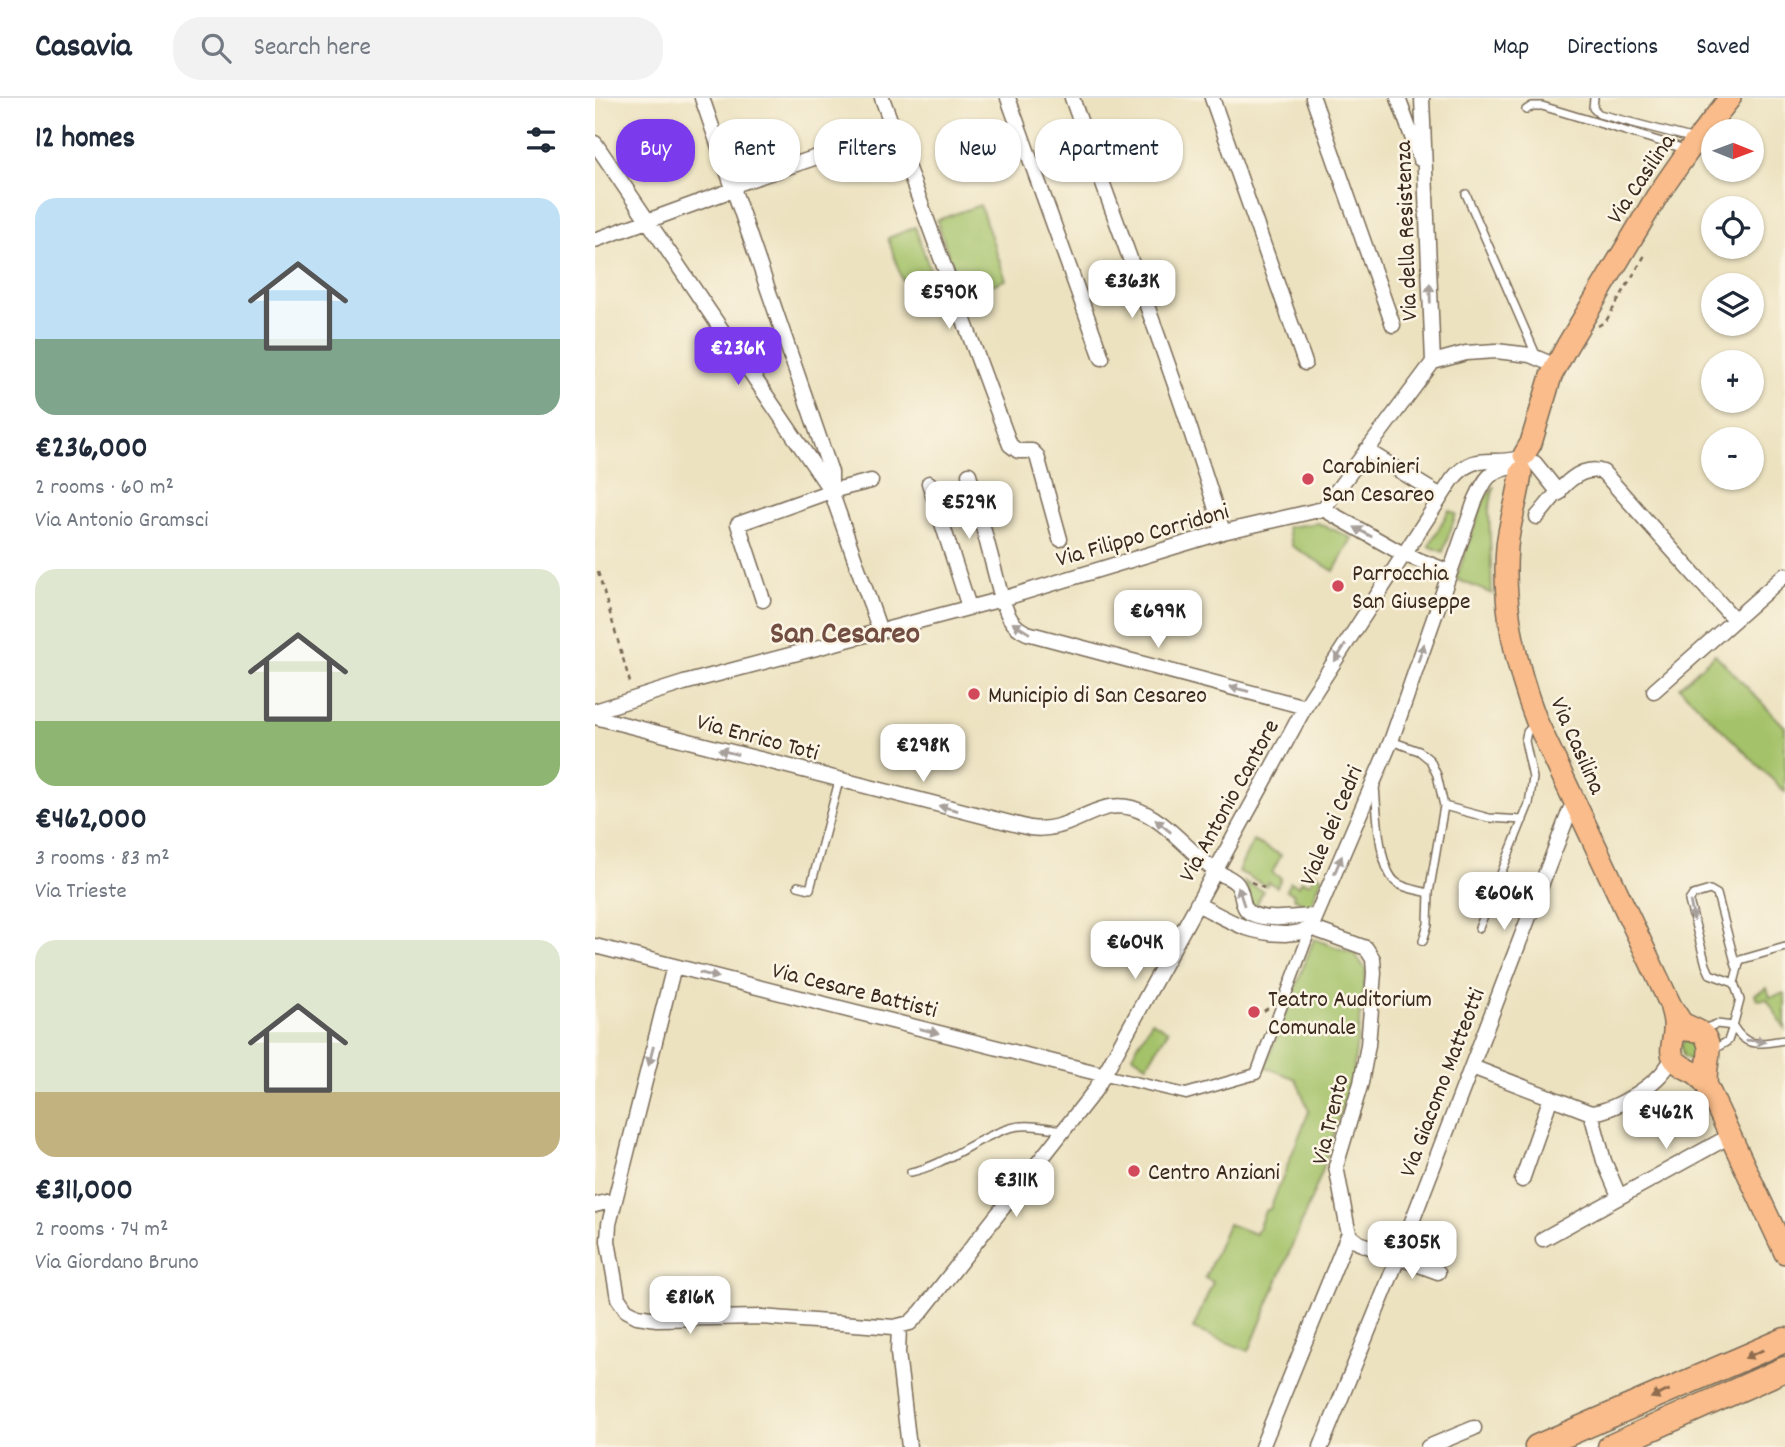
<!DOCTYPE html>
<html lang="en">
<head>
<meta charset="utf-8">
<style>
  :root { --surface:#fff; --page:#f2f2f3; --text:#1f2937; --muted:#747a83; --line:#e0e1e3; --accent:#7c3aed }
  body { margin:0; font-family:Dekko,sans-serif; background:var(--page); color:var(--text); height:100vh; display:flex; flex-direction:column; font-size:26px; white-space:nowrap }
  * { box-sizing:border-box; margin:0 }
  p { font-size:23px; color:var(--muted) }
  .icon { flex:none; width:38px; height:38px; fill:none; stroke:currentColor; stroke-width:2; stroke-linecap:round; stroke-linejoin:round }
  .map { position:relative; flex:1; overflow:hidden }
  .sheet { display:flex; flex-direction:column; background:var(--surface); width:595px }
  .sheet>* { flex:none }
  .banner { position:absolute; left:21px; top:21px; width:665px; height:63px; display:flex; gap:14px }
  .needle { width:46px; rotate:91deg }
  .tools { position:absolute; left:1106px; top:21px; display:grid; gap:14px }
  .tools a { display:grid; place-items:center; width:63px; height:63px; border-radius:50%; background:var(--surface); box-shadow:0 2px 5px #0004; font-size:35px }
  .price { position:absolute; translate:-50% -60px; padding:0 16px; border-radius:14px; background:#fff; color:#222; font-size:23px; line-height:46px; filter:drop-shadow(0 2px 4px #0008) }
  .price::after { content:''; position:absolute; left:50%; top:42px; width:21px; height:16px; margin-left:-10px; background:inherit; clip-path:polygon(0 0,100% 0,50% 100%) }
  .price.selected { background:var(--accent); color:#fff }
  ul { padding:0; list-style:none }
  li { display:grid; align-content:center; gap:14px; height:371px; padding:0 35px }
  li span { display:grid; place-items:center; height:217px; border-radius:21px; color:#555 }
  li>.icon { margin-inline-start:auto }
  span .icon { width:126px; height:126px; fill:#fffc; stroke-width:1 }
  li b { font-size:30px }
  h2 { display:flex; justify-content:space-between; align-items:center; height:84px; padding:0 35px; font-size:30px }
  .pill { padding:0 24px; border-radius:28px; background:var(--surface); box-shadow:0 2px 5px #0004; font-size:24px; line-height:63px }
  .pill.selected { background:var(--accent); color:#fff }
  header { display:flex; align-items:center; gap:42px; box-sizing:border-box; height:98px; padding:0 35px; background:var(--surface); border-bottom:2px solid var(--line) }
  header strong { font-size:33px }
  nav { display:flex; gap:38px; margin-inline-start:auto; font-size:24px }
  .search { width:490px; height:63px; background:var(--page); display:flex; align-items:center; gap:18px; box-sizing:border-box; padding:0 24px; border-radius:28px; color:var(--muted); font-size:26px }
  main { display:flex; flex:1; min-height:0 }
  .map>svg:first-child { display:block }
  .green { fill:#a4c269; stroke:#707644; stroke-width:2 }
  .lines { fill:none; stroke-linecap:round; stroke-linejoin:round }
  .service-casing { stroke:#796a57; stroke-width:10 }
  .pedestrian-casing { stroke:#796a57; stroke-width:13 }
  .minor-casing { stroke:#796a57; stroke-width:17 }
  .primary-casing { stroke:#796a57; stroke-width:24 }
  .motorway-casing { stroke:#796a57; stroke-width:27 }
  .path { stroke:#796a57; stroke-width:2.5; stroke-dasharray:5 5; stroke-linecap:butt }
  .service { stroke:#fff; stroke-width:7 }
  .pedestrian { stroke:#fff; stroke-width:10 }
  .minor { stroke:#fff; stroke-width:14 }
  .primary { stroke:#f9bc8a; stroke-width:21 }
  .motorway { stroke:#f9bc8a; stroke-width:24 }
  .oneway { fill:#a79f9a }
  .oneway2 { fill:#906c4f }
  .poi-dot { fill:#d1495b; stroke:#fcf5e5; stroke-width:2.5 }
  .labels { text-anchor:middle; stroke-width:5; stroke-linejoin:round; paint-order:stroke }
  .street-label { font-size:24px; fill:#3b2a1e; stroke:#fcf5e5 }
  .poi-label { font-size:24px; fill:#3b2a1e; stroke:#fcf5e5; text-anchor:start }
  .district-label { font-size:32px; font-weight:bold; fill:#724e42; stroke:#fcf5e5 }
</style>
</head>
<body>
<header>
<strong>Casavia</strong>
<div class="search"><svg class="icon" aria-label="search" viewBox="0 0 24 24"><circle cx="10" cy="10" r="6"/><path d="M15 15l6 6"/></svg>Search here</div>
<nav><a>Map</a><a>Directions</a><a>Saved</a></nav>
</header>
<main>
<section class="sheet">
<h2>12 homes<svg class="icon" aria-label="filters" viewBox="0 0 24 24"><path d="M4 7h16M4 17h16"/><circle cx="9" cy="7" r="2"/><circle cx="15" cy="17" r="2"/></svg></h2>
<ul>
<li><span style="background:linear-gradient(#bfe0f5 65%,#7fa58c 0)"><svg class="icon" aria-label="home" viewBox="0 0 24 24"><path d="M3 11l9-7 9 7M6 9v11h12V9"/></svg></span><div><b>€236,000</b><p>2 rooms · 60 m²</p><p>Via Antonio Gramsci</p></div></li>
<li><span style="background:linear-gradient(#dfe7d0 70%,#8fb573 0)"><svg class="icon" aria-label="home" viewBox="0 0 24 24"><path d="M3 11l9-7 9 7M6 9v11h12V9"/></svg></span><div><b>€462,000</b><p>3 rooms · 83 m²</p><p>Via Trieste</p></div></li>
<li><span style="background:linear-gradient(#dfe7d0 70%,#c2b280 0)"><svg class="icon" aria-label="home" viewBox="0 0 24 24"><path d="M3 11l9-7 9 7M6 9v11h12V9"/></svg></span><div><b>€311,000</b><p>2 rooms · 74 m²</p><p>Via Giordano Bruno</p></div></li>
</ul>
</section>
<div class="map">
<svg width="1190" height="1349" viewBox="0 0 1190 1349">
  <rect width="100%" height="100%" fill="#fcf5e5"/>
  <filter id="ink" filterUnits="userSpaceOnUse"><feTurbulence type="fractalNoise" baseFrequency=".0143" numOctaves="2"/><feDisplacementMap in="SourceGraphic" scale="14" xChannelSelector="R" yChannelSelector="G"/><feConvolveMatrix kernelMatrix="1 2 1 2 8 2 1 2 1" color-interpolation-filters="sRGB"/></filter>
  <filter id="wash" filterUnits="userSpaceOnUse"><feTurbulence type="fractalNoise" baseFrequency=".00686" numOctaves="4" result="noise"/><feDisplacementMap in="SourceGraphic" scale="28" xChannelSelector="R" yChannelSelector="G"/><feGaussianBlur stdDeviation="1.57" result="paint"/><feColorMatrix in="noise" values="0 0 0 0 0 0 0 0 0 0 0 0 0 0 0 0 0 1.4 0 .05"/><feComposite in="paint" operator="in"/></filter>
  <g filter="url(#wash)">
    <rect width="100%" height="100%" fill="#ece2c0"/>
    <!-- green -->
    <path class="green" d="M385 107 411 182 373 195 369 181 362 183 342 122Z
      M320 129 335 172 307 182 293 140Z
      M899 388 894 412 897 496 861 481 889 402Z
      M854 412 861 416 848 454 834 448Z
      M723 425 757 440 739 473 697 448 692 429Z
      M1120 556 1190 629V694L1084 589Z
      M658 743 686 757 677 775 686 780 682 789 673 784 671 788 643 773Z
      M720 775 727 779 715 809 698 800 699 796 691 792 695 784 704 788 707 782 715 786Z
      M649 784 668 793 661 808 654 807 653 793Z
      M719 841 760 856 771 872 758 975 726 1077 654 1253 598 1231 618 1184 610 1180 633 1126 661 1136 670 1113 675 1111 714 1013 701 981 670 969Z
      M1172 890 1175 899 1190 895V931L1172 901 1162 902 1160 896Z
      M557 923 573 933 552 967 537 957Z
      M1090 942H1103L1105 958C1099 964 1095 962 1088 958L1086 947Z"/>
  </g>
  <g filter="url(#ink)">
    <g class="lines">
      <defs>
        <path id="service" d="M999 0 998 10 1004 16 1100 41
          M931 12 937 8H947L1090 51
          M871 96 942 259
          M796 643 824 653 835 662 842 677 849 708 834 795 833 826 828 843
          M780 688C782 710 783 772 802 785 811 791 824 792 834 795
          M849 708 894 720 928 722
          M203 788 215 791 244 683
          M884 830 934 706 938 680 930 643 932 634 940 626
          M1139 885 1115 876 1111 867 1094 803 1098 797 1115 792 1122 796 1141 868
          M1108 931 1122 926 1138 928C1152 952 1166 945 1190 942
          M1116 953 1133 943 1138 928 1145 902 1139 885 1145 862 1190 849
          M316 1074C351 1067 380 1040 415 1030 432 1025 452 1030 469 1032"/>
        <path id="pedestrian" d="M510 977 591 996 661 976 716 830"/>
        <path id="minor" d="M107 0 236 374V393
          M287 0 415 347 423 353H437L442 358 465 441
          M413 0 507 260
          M477 0C528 144 584 288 628 434
          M617 0 710 265
          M718 0 798 227
          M803 0 825 61
          M827 0 838 264
          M0 45 236 393 285 533
          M139 87 299 33
          M0 142 140 91
          M771 352 846 398
          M940 365 964 395
          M374 376 407 501C412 516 416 528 432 535L710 609
          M334 385 374 509
          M728 411 808 456 855 474
          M942 419C958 401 980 364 1008 374L1138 520
          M168 502 143 426 236 393 276 383
          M1059 593 1190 477
          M0 613 89 585 407 501 628 434 728 411 838 264 871 255 901 253 935 257 961 268
          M0 619 435 730C478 736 499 700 537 710 569 719 592 752 618 771 625 777 634 778 641 785 650 794 644 810 657 816 675 824 702 818 721 818
          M602 806C634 822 652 836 690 836 700 835 707 835 716 830
          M716 830 796 643 880 403C890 381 894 372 918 369
          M716 830 771 850 778 861 779 875 773 947 766 985 741 1068 752 1127 755 1138 764 1145 843 1174
          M0 848 510 977
          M79 868 14 1126 13 1143 23 1200 31 1212 42 1218 62 1221 166 1219 299 1229 315 1225 326 1214 501 991 710 609 857 382C880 352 896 369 924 360
          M877 969 996 1015C1022 1012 1070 983 1078 957
          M996 1015 1009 1063 1024 1098
          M927 1082 956 999
          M0 1107 19 1102
          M948 1141 1135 1038
          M304 1229 303 1255 314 1349
          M667 1349 754 1135
          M726 1349 803 1160 975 712
          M833 1349 879 1330"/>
        <path id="primary" d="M929 357 936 345 956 278 972 248 1062 98 1094 52 1135 0
          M926 374C924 400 914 423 912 449 907 507 921 570 942 624L1076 908 1087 925 1102 932
          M1076 910C1078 917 1080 925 1079 932 1079 944 1072 955 1082 964 1093 975 1100 969 1112 988L1190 1155
          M1091 932 1104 933C1124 947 1107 968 1112 988"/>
        <path id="motorway" d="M942 1349 1190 1242
          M1015 1349 1190 1271"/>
      </defs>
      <!-- service casing -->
      <use href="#service" class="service-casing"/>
      <!-- pedestrian casing -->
      <use href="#pedestrian" class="pedestrian-casing"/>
      <!-- minor casing -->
      <use href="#minor" class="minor-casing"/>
      <!-- primary casing -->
      <use href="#primary" class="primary-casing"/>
      <!-- motorway casing -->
      <use href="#motorway" class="motorway-casing"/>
      <!-- path -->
      <path class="path" d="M1003 228 1011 223 1050 157
        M3 474 36 588
        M656 784 669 790
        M659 914H667L675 909"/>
      <!-- service -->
      <use href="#service" class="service"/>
      <!-- pedestrian -->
      <use href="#pedestrian" class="pedestrian"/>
      <!-- minor -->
      <use href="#minor" class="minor"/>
      <!-- primary -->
      <use href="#primary" class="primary"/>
      <!-- motorway -->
      <use href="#motorway" class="motorway"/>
    </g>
    <!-- one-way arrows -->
    <defs><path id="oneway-solid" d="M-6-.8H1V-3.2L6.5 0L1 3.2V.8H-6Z" transform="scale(1.75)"/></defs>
    <g class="oneway">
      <use href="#oneway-solid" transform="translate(835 195) rotate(-92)"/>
      <use href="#oneway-solid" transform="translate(768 434) rotate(-151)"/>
      <use href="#oneway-solid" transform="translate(426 530) rotate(-148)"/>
      <use href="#oneway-solid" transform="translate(745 555) rotate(123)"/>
      <use href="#oneway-solid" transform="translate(826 555) rotate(-71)"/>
      <use href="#oneway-solid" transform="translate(644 591) rotate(-165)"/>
      <use href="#oneway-solid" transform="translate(133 654) rotate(-165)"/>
      <use href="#oneway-solid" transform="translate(353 710) rotate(-166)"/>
      <use href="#oneway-solid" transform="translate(568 728) rotate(-141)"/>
      <use href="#oneway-solid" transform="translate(743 767) rotate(-67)"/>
      <use href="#oneway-solid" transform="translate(646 798) rotate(-108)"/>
      <use href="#oneway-solid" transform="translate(1097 813) rotate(80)"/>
      <use href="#oneway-solid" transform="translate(114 877) rotate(14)"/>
      <use href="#oneway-solid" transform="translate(334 933) rotate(14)"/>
      <use href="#oneway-solid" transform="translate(1161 943) rotate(5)"/>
      <use href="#oneway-solid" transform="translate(56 958) rotate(104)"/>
    </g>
    <g class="oneway2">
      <use href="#oneway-solid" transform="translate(1159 1256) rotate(156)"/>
      <use href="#oneway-solid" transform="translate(1065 1296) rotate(157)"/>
    </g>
  </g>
  <!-- markers -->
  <g class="poi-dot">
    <circle cx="713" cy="381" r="7"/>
    <circle cx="743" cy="488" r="7"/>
    <circle cx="379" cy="596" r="7"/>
    <circle cx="659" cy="914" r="7"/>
    <circle cx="539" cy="1073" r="7"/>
  </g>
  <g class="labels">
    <!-- street labels -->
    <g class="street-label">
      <text transform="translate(1045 80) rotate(-56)" y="8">Via Casilina</text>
      <text transform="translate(810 133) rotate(-92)" y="8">Via della Resistenza</text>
      <text transform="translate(547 436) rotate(-16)" y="8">Via Filippo Corridoni</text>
      <text transform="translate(163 638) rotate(15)" y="8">Via Enrico Toti</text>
      <text transform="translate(984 647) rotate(66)" y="8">Via Casilina</text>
      <text transform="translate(633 702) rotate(-61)" y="8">Via Antonio Cantore</text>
      <text transform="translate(735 727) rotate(-67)" y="8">Viale dei Cedri</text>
      <text transform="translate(260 891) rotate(14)" y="8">Via Cesare Battisti</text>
      <text transform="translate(846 984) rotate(-69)" y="8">Via Giacomo Matteotti</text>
      <text transform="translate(734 1021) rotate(-76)" y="8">Via Trento</text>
    </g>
    <!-- poi labels -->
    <g class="poi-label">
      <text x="727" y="375">Carabinieri<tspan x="727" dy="28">San Cesareo</tspan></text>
      <text x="757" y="482">Parrocchia<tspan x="757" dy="28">San Giuseppe</tspan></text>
      <text x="393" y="604">Municipio di San Cesareo</text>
      <text x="673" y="908">Teatro Auditorium<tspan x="673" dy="28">Comunale</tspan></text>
      <text x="553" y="1081">Centro Anziani</text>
    </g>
    <!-- district labels -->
    <g class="district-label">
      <text x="250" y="544">San Cesareo</text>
    </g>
  </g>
</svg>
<div class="tools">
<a><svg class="needle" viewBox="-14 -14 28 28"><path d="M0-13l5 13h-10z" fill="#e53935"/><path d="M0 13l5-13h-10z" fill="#747a83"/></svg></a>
<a><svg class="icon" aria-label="locate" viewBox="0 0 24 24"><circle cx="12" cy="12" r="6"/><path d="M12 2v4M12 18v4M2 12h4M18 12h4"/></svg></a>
<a><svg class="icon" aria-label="layers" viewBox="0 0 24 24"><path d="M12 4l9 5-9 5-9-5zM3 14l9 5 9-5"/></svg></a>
<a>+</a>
<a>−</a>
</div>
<b class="price" style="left:537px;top:222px">€363K</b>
<b class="price" style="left:354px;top:233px">€590K</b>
<b class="price selected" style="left:143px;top:289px">€236K</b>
<b class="price" style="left:374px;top:443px">€529K</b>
<b class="price" style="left:563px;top:552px">€699K</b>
<b class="price" style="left:328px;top:686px">€298K</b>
<b class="price" style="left:909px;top:834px">€606K</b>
<b class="price" style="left:540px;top:883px">€604K</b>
<b class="price" style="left:1071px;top:1053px">€462K</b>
<b class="price" style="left:421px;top:1121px">€311K</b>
<b class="price" style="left:817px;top:1183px">€305K</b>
<b class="price" style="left:95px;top:1238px">€816K</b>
<div class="banner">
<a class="pill selected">Buy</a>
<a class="pill">Rent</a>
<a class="pill">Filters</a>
<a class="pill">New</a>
<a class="pill">Apartment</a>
</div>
</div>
</main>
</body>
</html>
